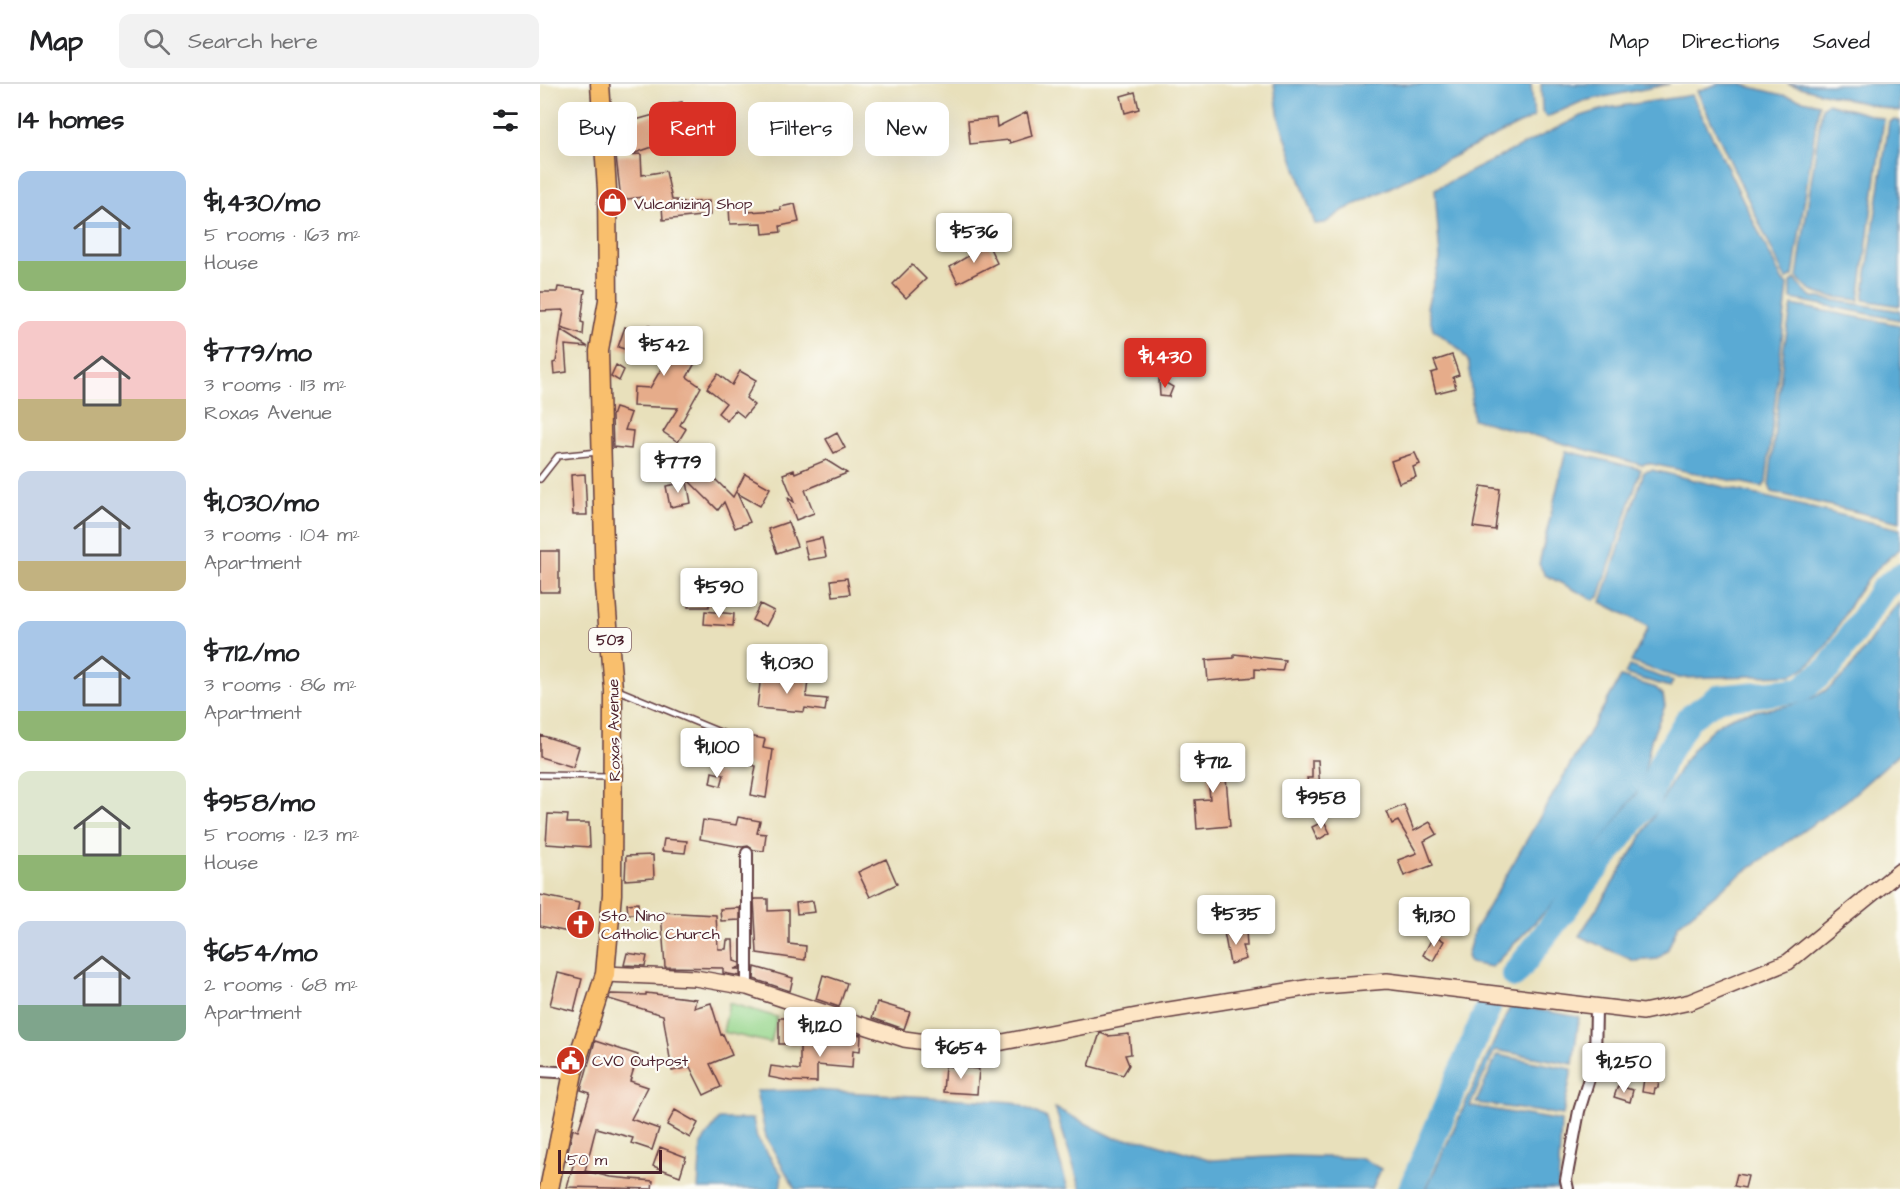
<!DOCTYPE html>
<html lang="en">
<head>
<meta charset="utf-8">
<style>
  :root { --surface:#fff; --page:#f2f2f2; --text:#202124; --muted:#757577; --line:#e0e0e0; --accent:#d93025 }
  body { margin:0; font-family:"Architects Daughter",sans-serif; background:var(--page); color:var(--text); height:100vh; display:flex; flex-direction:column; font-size:22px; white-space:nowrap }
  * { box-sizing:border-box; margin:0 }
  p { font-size:20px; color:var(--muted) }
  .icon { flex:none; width:33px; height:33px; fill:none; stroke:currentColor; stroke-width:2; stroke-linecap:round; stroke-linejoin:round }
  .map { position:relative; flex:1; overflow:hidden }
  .drawer { display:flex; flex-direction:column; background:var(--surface); width:540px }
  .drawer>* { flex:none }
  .banner { position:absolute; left:18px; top:18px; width:570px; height:54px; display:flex; gap:12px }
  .scale { position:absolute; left:18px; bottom:15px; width:104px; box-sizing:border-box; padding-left:6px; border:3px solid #4a1f2b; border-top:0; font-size:16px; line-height:21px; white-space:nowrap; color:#4a1f2b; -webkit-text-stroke:4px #fdfcf7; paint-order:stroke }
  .price { position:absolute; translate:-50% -51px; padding:0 14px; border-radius:6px; background:#fff; color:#222; font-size:20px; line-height:39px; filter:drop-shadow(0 2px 3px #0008) }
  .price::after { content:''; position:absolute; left:50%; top:36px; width:18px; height:14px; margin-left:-9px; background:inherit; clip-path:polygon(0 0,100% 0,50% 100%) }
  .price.active { background:var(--accent); color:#fff }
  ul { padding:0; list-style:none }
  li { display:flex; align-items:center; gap:18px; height:150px; padding:0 18px }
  li span { display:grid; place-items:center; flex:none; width:168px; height:120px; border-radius:12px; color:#555 }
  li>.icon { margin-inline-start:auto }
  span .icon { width:72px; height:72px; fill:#fffc; stroke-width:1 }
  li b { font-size:26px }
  h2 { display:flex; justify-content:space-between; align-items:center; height:72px; padding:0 18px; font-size:26px }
  .pill { padding:0 21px; border-radius:12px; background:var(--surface); box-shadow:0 6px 24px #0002; font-size:21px; line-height:54px }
  .pill.active { background:var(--accent); color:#fff }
  header { display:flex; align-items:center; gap:36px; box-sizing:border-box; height:84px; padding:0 30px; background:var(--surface); border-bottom:2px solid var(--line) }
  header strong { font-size:28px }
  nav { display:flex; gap:33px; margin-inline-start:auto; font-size:21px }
  .search { width:420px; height:54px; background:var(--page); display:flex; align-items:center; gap:15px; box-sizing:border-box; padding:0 21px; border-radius:12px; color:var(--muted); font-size:22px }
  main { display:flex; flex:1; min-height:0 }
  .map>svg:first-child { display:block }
  .green { fill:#96d68c; stroke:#707a5c; stroke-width:1.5 }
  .water { fill:#5aaad4; stroke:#526480; stroke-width:1.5 }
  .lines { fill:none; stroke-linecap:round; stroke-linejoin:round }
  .river { stroke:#5aaad4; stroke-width:26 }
  .building { fill:#e6ac8a }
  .lane-casing { stroke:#623c41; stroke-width:8 }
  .street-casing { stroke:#623c41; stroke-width:14 }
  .secondary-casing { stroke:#623c41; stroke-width:18 }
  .primary-casing { stroke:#623c41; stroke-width:21 }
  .lane { stroke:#fff; stroke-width:5 }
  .street { stroke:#fff; stroke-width:10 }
  .secondary { stroke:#fde5c5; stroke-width:15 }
  .primary { stroke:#f9bf6d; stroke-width:18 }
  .labels { text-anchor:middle; stroke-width:4.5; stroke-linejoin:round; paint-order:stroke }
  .shield { fill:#fdfcf7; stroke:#806168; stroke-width:1.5 }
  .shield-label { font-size:15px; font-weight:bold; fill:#4a1f2b }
  .poi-label { font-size:16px; fill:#4a1f2b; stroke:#fdfcf7; text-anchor:start }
  .street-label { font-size:16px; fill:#4a1f2b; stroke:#fdfcf7 }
</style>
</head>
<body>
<header>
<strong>Map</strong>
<div class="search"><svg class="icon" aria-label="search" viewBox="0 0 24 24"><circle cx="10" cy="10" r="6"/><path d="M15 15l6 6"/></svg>Search here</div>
<nav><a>Map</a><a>Directions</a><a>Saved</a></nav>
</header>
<main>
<section class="drawer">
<h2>14 homes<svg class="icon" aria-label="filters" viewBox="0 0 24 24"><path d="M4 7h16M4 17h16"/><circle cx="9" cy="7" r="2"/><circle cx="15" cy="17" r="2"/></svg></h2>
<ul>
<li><span style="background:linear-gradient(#a9c7e8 75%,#8fb573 0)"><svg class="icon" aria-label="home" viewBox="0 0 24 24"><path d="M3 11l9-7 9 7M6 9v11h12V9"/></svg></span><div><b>$1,430/mo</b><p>5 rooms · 163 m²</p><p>House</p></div></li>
<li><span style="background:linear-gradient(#f6c9c9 65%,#c2b280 0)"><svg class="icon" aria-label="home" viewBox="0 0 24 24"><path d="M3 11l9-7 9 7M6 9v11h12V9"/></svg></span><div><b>$779/mo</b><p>3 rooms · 113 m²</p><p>Roxas Avenue</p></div></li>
<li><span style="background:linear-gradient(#c9d6e8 75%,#c2b280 0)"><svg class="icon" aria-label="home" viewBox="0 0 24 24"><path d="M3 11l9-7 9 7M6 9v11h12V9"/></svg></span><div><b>$1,030/mo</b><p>3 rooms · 104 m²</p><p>Apartment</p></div></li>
<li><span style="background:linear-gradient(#a9c7e8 75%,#8fb573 0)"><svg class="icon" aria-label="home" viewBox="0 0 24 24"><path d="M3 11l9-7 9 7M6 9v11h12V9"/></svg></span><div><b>$712/mo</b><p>3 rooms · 86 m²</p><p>Apartment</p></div></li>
<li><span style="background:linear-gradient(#dfe7d0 70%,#8fb573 0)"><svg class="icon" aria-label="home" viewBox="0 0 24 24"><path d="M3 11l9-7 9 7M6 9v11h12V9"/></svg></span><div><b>$958/mo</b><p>5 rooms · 123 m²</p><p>House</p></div></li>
<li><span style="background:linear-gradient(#c9d6e8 70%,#7fa58c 0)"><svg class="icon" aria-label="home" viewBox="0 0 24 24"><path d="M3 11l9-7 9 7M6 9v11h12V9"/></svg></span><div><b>$654/mo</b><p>2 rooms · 68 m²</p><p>Apartment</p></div></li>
</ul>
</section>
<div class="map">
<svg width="1360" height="1105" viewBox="0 0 1360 1105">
  <rect width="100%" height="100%" fill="#fdfcf7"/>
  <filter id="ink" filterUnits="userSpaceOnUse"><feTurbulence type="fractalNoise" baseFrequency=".0167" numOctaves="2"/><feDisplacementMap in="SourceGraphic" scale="12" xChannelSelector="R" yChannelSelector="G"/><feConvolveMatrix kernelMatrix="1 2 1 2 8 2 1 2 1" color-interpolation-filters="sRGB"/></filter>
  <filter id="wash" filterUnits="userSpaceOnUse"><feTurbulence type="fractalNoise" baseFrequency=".008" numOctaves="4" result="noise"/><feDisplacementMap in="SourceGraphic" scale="24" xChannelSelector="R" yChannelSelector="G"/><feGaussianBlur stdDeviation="1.35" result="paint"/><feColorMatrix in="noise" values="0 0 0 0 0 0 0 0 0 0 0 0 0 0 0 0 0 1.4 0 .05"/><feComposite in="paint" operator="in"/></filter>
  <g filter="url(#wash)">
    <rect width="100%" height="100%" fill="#e8e0bb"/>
    <!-- green -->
    <path class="green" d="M189 919 237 933 231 959 183 948Z"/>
    <!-- water -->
    <path class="water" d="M734 0H991L994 33 804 126 785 139 775 140 739 34Z
      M1001 0H1130L1043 17 1007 33 1002 27Z
      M1178 0H1199L1279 20 1253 192 1246 196 1157 7Z
      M1247 0H1360V28L1348 25Z
      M1152 11 1243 198 1248 201 1226 399 1222 403 1107 379 1102 381 933 335 929 278 918 264 893 245 887 223 900 175 895 105 1041 32 1068 24Z
      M1287 19 1344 35 1319 216C1293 212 1273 215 1257 193L1282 24Z
      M1354 36 1360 37V222L1323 216 1349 38Z
      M1255 195 1265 208 1273 213 1360 227V236L1251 215V199Z
      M1252 221 1360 241V438L1232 408 1229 401 1244 263Z
      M1026 367 1101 385 1059 513 1054 516 1005 491 999 480Z
      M1112 386 1360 445V465C1344 477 1329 491 1318 508 1298 538 1287 576 1252 591L1139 594 1091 578 1108 544 1106 541 1061 518 1104 388Z
      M1360 518V669L1306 717 1194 795 1138 841 1128 865 1118 875 1094 877 1039 852C1061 817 1084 783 1105 747 1128 709 1140 671 1176 642 1200 622 1238 628 1267 616 1316 597 1327 551 1360 518Z
      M1089 582 1133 597 1130 603 1085 590Z
      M1081 593 1116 604 1123 611 1125 622 1111 656 1102 702 1025 807 952 883 930 879 927 872 934 847Z
      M971 921 1039 933 1033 980 955 966 930 1022 1021 1037 1018 1105H886Z
      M957 971 1032 985 1023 1031 936 1019Z
      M272 1006 473 1018 507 1034 528 1105H255L226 1053 216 1007Z
      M515 1024 575 1054 605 1056 672 1076 748 1072 822 1074 841 1085 832 1105H541Z
      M179 1035H213L217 1054 242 1091 240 1105H158L161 1060Z"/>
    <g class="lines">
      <!-- river -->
      <path class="river" d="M974 891 1108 717 1122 678 1148 635 1178 614 1260 606 1289 584 1343 505 1360 492
        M871 1105 948 924"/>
    </g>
    <g id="blocks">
      <!-- building -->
      <path class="building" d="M595 8 599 25 585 29 581 12Z
        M142 18 146 36 124 41 130 57 95 69 85 39 128 27 127 21Z
        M487 28 492 52 470 59 469 56 430 60 428 37 456 34 457 43Z
        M79 32 82 45 74 47 73 33Z
        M101 70 102 91 126 87 132 116H137V119L169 117 170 131 123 136 122 122 103 124 102 113 81 116 76 72Z
        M255 120 259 138 240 142 241 148 223 150 222 139 190 140 189 123 207 122 208 128 241 126 240 123Z
        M448 160 457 179 418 199 410 183Z
        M372 181 386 195 366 214 353 200Z
        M18 203 45 206 41 238 44 239 43 251 21 244 24 226 0 227V208H17Z
        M108 241 124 251 122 255 158 274 147 293 161 303 140 341 146 345 138 358 123 348 138 324 93 322 94 303 110 304 127 275 110 273 78 263 85 243 103 249Z
        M21 246 48 263 25 261 27 288 14 290 13 279 16 278Z
        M912 271 919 291 913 293 916 304 896 309 891 289 898 287 894 277Z
        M76 281 84 286 79 297 71 292Z
        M200 287 216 296 206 314 214 321 204 333 195 326 187 337 178 329 186 319 167 304 178 290 192 301Z
        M619 295 633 303 629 313 620 312Z
        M75 324 91 329 85 346 93 347 91 365 73 363 72 332Z
        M297 349 305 364 294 369 286 355Z
        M129 362 162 382 193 413 205 390 230 404 220 422 197 409 210 438 195 444 184 418 178 426 149 397 118 377Z
        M875 369 880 380 873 383 876 393 859 399 851 377Z
        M286 376 307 389 265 406 274 429 256 436 248 414 254 418 243 390 254 386 255 389Z
        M45 390 47 431H33L31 391Z
        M147 398 151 419 130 423 126 402Z
        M941 402 960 405 955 446 933 443Z
        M248 438 257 462 237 469 228 445Z
        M282 454 286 473 268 476 264 458Z
        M0 467H19V508H0Z
        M307 494 310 510 293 512 291 496Z
        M148 512H169V523H148Z
        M220 520 234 527 226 542 212 536Z
        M165 527 194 530 193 542 164 540Z
        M694 570 745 576 742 587 715 585V593L668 597 666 576 694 574Z
        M221 591 268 596 266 613 287 615 285 627 265 624 264 628 217 624Z
        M198 650 225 655 223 664 233 666 226 714 211 711 216 682 192 677Z
        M0 651 39 663 33 683 0 673Z
        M684 670 690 742 657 745 655 716 670 715 667 682 642 674Z
        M772 676H778L781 722H771V705L769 706 767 694H772Z
        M172 688 184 691 181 702 170 699Z
        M864 721 874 747 890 738 897 750 884 757 893 781 864 792 858 776 877 769 858 737 852 740 847 728Z
        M8 730 28 731 27 739H49L50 763 6 760Z
        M198 733 220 737 217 749 226 750 224 767 214 766 208 762 202 763 160 755 163 736 196 741Z
        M784 737 790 749 778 756 772 743Z
        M124 755 147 757 145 769 122 767Z
        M113 771 114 794 85 796 86 772Z
        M346 775 357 800 330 813 318 788Z
        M0 811 39 819 33 849 0 842Z
        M214 815H228V827L249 826V860L266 862 265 876 217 869Z
        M273 817 275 828 257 830 256 819Z
        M98 819 99 830H88L87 820Z
        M200 824V836L181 837 180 825Z
        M121 828 176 831 178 865H186L187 856H193L194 877 200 879V883L194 885H200V892L183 889V884L125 883Z
        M706 847 707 862H702L706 875 690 880 684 848Z
        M894 851 904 857 893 877 883 871Z
        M87 869 107 872 105 882 84 881Z
        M215 883 253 894 250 907 214 895Z
        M18 889 42 895 34 927 10 921Z
        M283 891 307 899 299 923 276 915Z
        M106 909 156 915 154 924 171 919 181 951 183 950 192 971 170 980 181 1003 164 1011 150 983 132 987 123 931 69 915 70 910 106 911Z
        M337 918 370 928 364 945 332 934Z
        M239 934H257V960H239Z
        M300 948 321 951 320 967 313 966 312 984 277 981V998L250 997 229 993 231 982 260 986V957L300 955Z
        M560 949 568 952 589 950 591 970 585 971 589 981 583 991 549 982Z
        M55 957 98 971 90 997 108 1003 91 1035 119 1045 112 1066 91 1059 93 1054 56 1044 45 1087 70 1093 113 1097 112 1105 27 1103 34 1078 26 1076 33 1045 38 1047 50 1009 41 1006Z
        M1107 975 1121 976 1118 1004H1115L1114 1010 1102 1008Z
        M405 982 439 985 437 1010 403 1008Z
        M1078 1002 1093 1006 1090 1018 1074 1013Z
        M135 1026 158 1039 150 1054 127 1041Z
        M120 1063 146 1073 140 1092 113 1082Z
        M1197 1090 1208 1092 1205 1104 1194 1102Z"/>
    </g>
  </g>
  <g filter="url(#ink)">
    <use href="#blocks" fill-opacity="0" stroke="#623c41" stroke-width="1.5"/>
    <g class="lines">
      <defs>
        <path id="lane" d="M0 395 18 372 58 368
          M78 606 187 651
          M0 691 69 692"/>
        <path id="street" d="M207 903V769
          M0 987 33 989
          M1028 1105 1026 1096 1039 1027 1055 975 1056 925"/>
        <path id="secondary" d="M65 890 155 894 207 903 364 955 421 963 463 958 617 928 772 903 847 897 1103 928 1150 918 1248 878 1360 787"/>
        <path id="primary" d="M9 1105 33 989 65 890 72 810 73 605 65 502 59 267 68 216 67 106 60 0"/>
      </defs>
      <!-- lane casing -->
      <use href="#lane" class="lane-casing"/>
      <!-- street casing -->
      <use href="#street" class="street-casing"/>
      <!-- secondary casing -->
      <use href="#secondary" class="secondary-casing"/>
      <!-- primary casing -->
      <use href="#primary" class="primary-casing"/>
      <!-- lane -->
      <use href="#lane" class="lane"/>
      <!-- street -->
      <use href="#street" class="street"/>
      <!-- secondary -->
      <use href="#secondary" class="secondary"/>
      <!-- primary -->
      <use href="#primary" class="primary"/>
    </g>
  </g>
  <!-- icons -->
  <defs>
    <symbol id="shop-disc" viewBox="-11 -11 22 22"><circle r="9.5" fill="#c8321e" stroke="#fdfcf7"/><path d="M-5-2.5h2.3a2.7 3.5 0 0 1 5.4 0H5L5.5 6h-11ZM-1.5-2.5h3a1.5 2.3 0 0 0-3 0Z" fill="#fff"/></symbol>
    <symbol id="church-disc" viewBox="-11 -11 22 22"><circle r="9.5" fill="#c8321e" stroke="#fdfcf7"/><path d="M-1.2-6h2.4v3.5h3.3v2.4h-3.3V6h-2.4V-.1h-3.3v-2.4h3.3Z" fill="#fff"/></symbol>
    <symbol id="civic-disc" viewBox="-11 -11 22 22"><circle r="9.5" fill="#c8321e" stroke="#fdfcf7"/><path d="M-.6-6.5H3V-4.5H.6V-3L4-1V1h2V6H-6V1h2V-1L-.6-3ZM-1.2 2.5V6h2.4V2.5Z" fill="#fff"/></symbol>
  </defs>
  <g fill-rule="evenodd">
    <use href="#shop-disc" x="56" y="102" width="33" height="33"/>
    <use href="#church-disc" x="24" y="824" width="33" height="33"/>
    <use href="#civic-disc" x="14" y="960" width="33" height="33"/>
  </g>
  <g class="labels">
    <!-- shield labels -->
    <rect class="shield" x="49" y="544" width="42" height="24" rx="4.5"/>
    <g class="shield-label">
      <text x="70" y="561">503</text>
    </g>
    <!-- poi labels -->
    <g class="poi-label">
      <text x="94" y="125">Vulcanizing Shop</text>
      <text x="61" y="837">Sto. Nino<tspan x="61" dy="18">Catholic Church</tspan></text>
      <text x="52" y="982">CVO Outpost</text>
    </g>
    <!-- street labels -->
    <g class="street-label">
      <text transform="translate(73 646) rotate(-91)" y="6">Roxas Avenue</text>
    </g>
  </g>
</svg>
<div class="scale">50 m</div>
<b class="price" style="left:434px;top:180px">$536</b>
<b class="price" style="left:124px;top:293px">$542</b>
<b class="price active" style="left:625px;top:305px">$1,430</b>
<b class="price" style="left:138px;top:410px">$779</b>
<b class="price" style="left:179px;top:535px">$590</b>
<b class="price" style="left:247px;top:611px">$1,030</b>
<b class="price" style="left:177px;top:695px">$1,100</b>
<b class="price" style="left:673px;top:710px">$712</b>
<b class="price" style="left:781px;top:746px">$958</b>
<b class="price" style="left:696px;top:862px">$535</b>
<b class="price" style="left:894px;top:864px">$1,130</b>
<b class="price" style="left:280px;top:974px">$1,120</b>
<b class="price" style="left:421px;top:996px">$654</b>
<b class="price" style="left:1084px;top:1010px">$1,250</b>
<div class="banner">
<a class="pill">Buy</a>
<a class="pill active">Rent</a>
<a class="pill">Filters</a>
<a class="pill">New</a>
</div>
</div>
</main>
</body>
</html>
